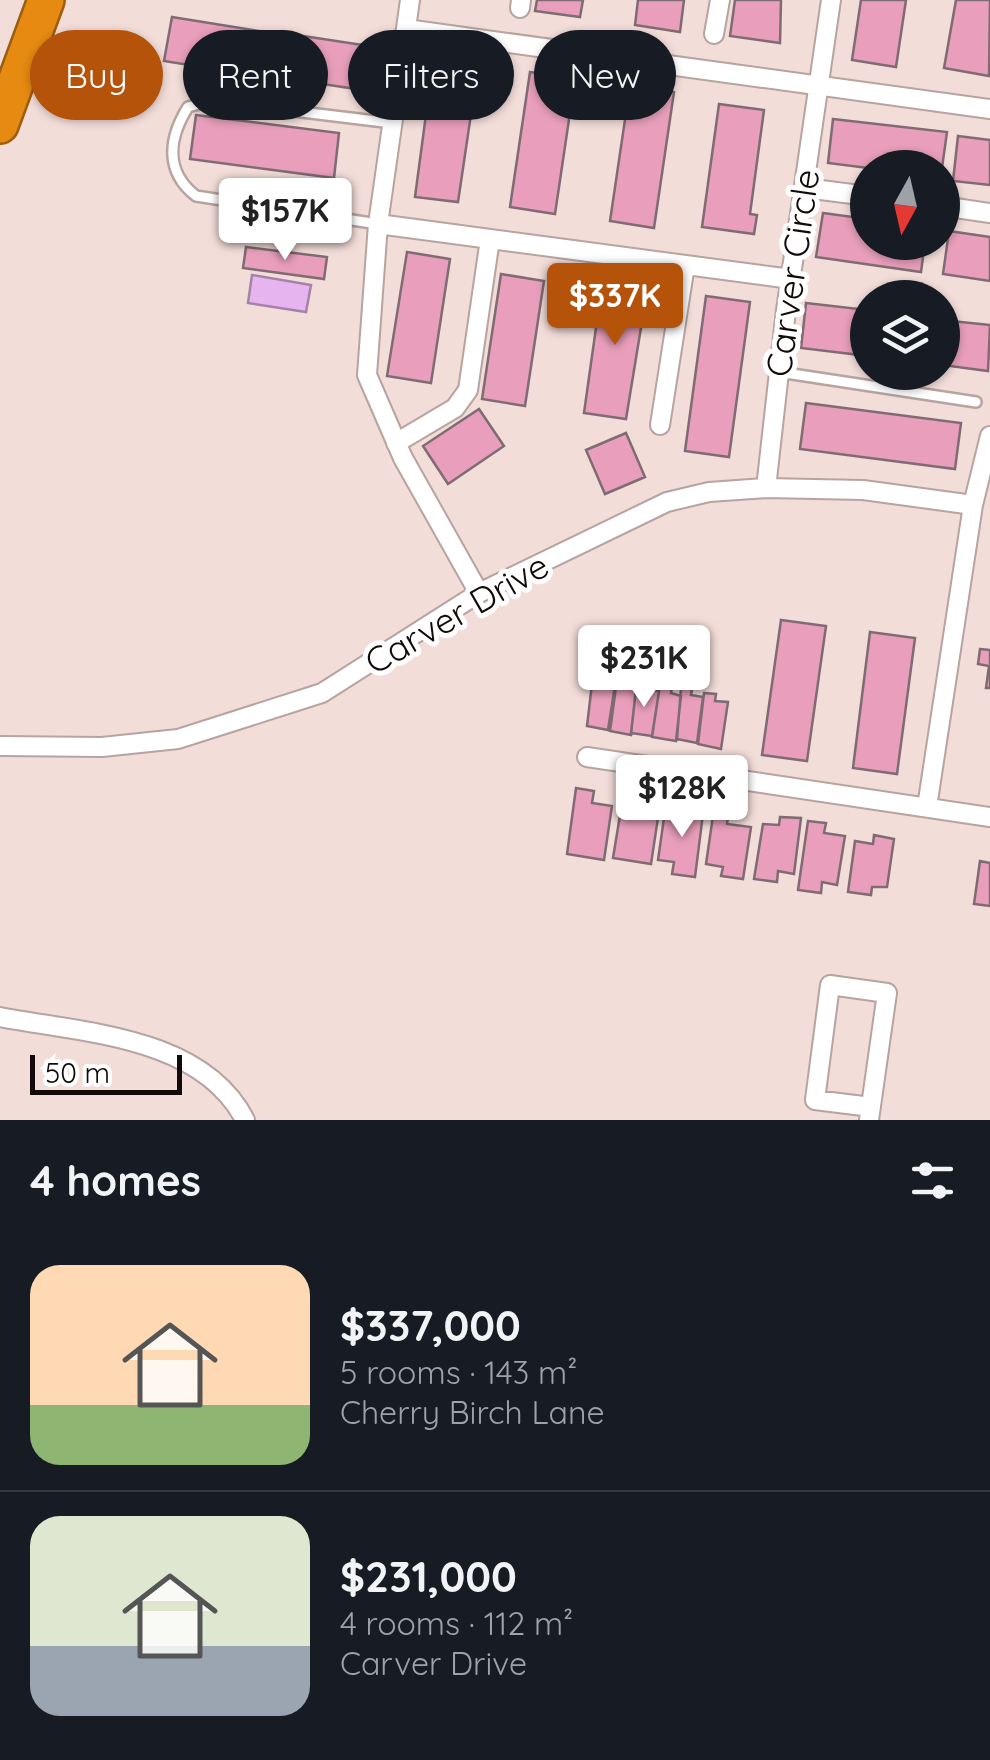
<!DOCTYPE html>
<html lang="en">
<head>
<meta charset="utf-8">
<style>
  :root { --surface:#171b24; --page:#242831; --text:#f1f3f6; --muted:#9ea1a6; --line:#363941; --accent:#b45309 }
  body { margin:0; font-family:Quicksand,sans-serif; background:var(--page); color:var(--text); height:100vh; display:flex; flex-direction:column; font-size:38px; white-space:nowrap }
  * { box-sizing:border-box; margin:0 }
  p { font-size:32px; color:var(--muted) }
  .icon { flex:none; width:55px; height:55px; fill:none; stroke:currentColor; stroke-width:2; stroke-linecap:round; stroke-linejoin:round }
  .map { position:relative; height:1120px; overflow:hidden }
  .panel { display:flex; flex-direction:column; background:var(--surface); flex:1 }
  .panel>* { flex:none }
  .top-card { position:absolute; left:30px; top:30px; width:930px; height:90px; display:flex; gap:20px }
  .needle { width:65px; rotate:188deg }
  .buttons { position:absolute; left:850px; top:150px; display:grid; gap:20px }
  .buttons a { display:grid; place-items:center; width:110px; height:110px; border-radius:50%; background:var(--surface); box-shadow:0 2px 8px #0004; font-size:50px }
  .scale { position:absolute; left:30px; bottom:25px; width:152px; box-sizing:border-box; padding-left:10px; border:5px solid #110a09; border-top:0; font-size:28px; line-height:35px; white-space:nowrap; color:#110a09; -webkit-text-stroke:8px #fff; paint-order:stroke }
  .price { position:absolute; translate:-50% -85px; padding:0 22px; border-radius:10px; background:#fff; color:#222; font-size:32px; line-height:65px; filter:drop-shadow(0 2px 5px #0008) }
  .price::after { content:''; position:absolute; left:50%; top:60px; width:30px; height:22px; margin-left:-15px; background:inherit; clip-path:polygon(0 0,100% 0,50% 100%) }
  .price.on { background:var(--accent); color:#fff }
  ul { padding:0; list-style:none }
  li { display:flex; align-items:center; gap:30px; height:250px; padding:0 30px }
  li+li { border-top:2px solid var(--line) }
  li span { display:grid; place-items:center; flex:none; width:280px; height:200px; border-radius:30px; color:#555 }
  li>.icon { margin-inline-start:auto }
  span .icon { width:120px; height:120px; fill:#fffc; stroke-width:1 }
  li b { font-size:42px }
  h2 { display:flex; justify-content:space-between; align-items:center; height:120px; padding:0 30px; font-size:42px }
  .tag { padding:0 35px; border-radius:45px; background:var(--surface); box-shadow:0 2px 8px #0004; font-size:35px; line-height:90px }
  .tag.on { background:var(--accent); color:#fff }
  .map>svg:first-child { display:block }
  .water { fill:#e6b5ef; stroke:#a682aa; stroke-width:2.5 }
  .building { fill:#e99fbb; stroke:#7f6c73; stroke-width:2.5 }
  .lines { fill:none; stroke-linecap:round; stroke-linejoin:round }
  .service-casing { stroke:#b7a39f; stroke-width:14 }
  .minor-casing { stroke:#b7a39f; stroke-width:22 }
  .motorway-casing { stroke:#9b5d0e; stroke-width:40 }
  .service { stroke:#fff; stroke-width:9 }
  .minor { stroke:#fff; stroke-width:18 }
  .motorway { stroke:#e68a11; stroke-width:35 }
  .labels { text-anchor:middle; stroke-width:10; stroke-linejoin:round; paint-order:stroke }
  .street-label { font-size:35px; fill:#110a09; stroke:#fff }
</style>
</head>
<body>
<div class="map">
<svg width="990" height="1120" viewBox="0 0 990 1120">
  <rect width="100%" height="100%" fill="#f3ddd9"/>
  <!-- water -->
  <path class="water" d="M252 275 311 285 306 312 248 303Z"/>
  <!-- building -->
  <path class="building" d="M537 0H583L580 17 535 11Z
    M638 0H684L680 32 635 25Z
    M735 0H781L780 43 730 36Z
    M861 0H906L896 67 852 60Z
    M956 0H990L989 76 944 68Z
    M172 17 265 32 258 76 164 61Z
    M277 32 376 47 369 91 270 76Z
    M433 62 478 67 458 202 415 197Z
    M530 72 575 79 555 214 510 207Z
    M630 86 674 92 654 228 610 221Z
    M719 104 764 110 750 214 757 215 754 234 702 227Z
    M196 115 339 133 334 178 190 159Z
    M833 119 947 132 942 168H868L828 163Z
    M958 136 990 140V185L953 181Z
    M823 213 868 219V242H925L921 272 816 257Z
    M949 231 990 237V281L943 274Z
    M246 247 327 257 324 279 243 268Z
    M407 252 450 259 431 383 387 376Z
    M501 274 544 281 525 406 482 399Z
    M603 278 648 285 626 419 584 413Z
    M706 296 750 302 729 457 685 451Z
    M806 303 868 310V356L801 348Z
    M942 320 990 325 988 371 942 365Z
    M806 403 961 423 955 469 800 449Z
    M479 409 504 446 448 484 423 446Z
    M626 433 645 477 605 494 586 450Z
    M781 620 826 626 807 761 762 755Z
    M870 632 915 638 897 774 853 768Z
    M980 649 990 650V688H986L989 666 978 664Z
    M593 675 604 676 603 682 615 685 608 730 587 726Z
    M617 680 627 681 626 687 636 688 631 735 610 731Z
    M637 681 649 682 648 689 659 691 652 736 631 733Z
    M660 685 672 687 671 693 681 696 676 741 652 737Z
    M681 688 692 689 691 695 703 697 697 743 677 739Z
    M704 693 716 694 715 701 728 702 721 749 698 744Z
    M576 788 594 791 592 803 612 806 604 860 567 854Z
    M623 797 642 800 641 808 659 811 651 864 613 858Z
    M686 804 704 806 695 877 672 874 674 862 658 860 665 811 685 814Z
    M714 809 729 811 727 824 751 827 743 879 721 876 723 867 706 864Z
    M780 817 801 818 794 874 778 871 777 882 754 879 763 824 779 825Z
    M808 821 826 823 824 833 845 836 837 885 822 882 821 893 798 890Z
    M874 835 894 839 887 887H872L871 895 848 892 855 841 873 844Z
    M980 861 990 863V906L974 904Z"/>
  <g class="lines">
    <defs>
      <path id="service" d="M378 224 196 196C165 172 168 139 188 107L210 101 392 123
        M779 372 976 402"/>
      <path id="minor" d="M410 0 378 224 367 375 403 458 479 593
        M520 8 521 0
        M406 29 990 109
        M714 34 720 0
        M805 188 868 196
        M942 206 990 213
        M378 224 791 279
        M660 425 685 265
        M396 443 455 408 468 390 490 239
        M766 488 786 310 831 0
        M0 746 102 747 178 739 322 693 479 593 667 502 709 492 766 488 863 490 973 505
        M587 757 990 817
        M927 807 973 505 990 436
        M0 1017C83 1033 202 1036 245 1120
        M869 1120 887 993 830 985 815 1100 871 1107"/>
      <path id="motorway" d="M0 125 46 0"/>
    </defs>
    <!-- service casing -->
    <use href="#service" class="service-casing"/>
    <!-- minor casing -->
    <use href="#minor" class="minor-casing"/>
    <!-- motorway casing -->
    <use href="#motorway" class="motorway-casing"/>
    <!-- service -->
    <use href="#service" class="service"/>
    <!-- minor -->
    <use href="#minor" class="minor"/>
    <!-- motorway -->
    <use href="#motorway" class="motorway"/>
  </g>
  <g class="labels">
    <!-- street labels -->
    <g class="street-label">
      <text transform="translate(793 273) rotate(-82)" y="12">Carver Circle</text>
      <text transform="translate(457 614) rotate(-30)" y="12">Carver Drive</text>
    </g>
  </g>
</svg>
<div class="buttons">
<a><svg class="needle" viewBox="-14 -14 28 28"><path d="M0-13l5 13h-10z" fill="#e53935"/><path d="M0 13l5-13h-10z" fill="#9ea1a6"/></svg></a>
<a><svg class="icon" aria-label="layers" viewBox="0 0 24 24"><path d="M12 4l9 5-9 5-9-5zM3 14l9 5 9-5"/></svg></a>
</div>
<div class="scale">50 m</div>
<b class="price" style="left:285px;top:263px">$157K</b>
<b class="price on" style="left:615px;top:348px">$337K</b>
<b class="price" style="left:644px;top:710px">$231K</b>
<b class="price" style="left:682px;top:840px">$128K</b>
<div class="top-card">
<a class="tag on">Buy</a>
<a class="tag">Rent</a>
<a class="tag">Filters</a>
<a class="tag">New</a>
</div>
</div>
<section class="panel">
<h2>4 homes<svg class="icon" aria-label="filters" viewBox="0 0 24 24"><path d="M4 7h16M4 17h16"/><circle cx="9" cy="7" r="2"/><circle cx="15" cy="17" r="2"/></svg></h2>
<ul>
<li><span style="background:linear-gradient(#ffd9b3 70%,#8fb573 0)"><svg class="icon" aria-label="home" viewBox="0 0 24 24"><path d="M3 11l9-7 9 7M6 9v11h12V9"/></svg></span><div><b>$337,000</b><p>5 rooms · 143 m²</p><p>Cherry Birch Lane</p></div></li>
<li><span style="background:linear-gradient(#dfe7d0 65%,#9aa5b1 0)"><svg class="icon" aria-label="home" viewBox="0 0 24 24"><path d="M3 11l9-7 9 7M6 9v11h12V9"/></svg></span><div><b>$231,000</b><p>4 rooms · 112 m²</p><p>Carver Drive</p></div></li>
</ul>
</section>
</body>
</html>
